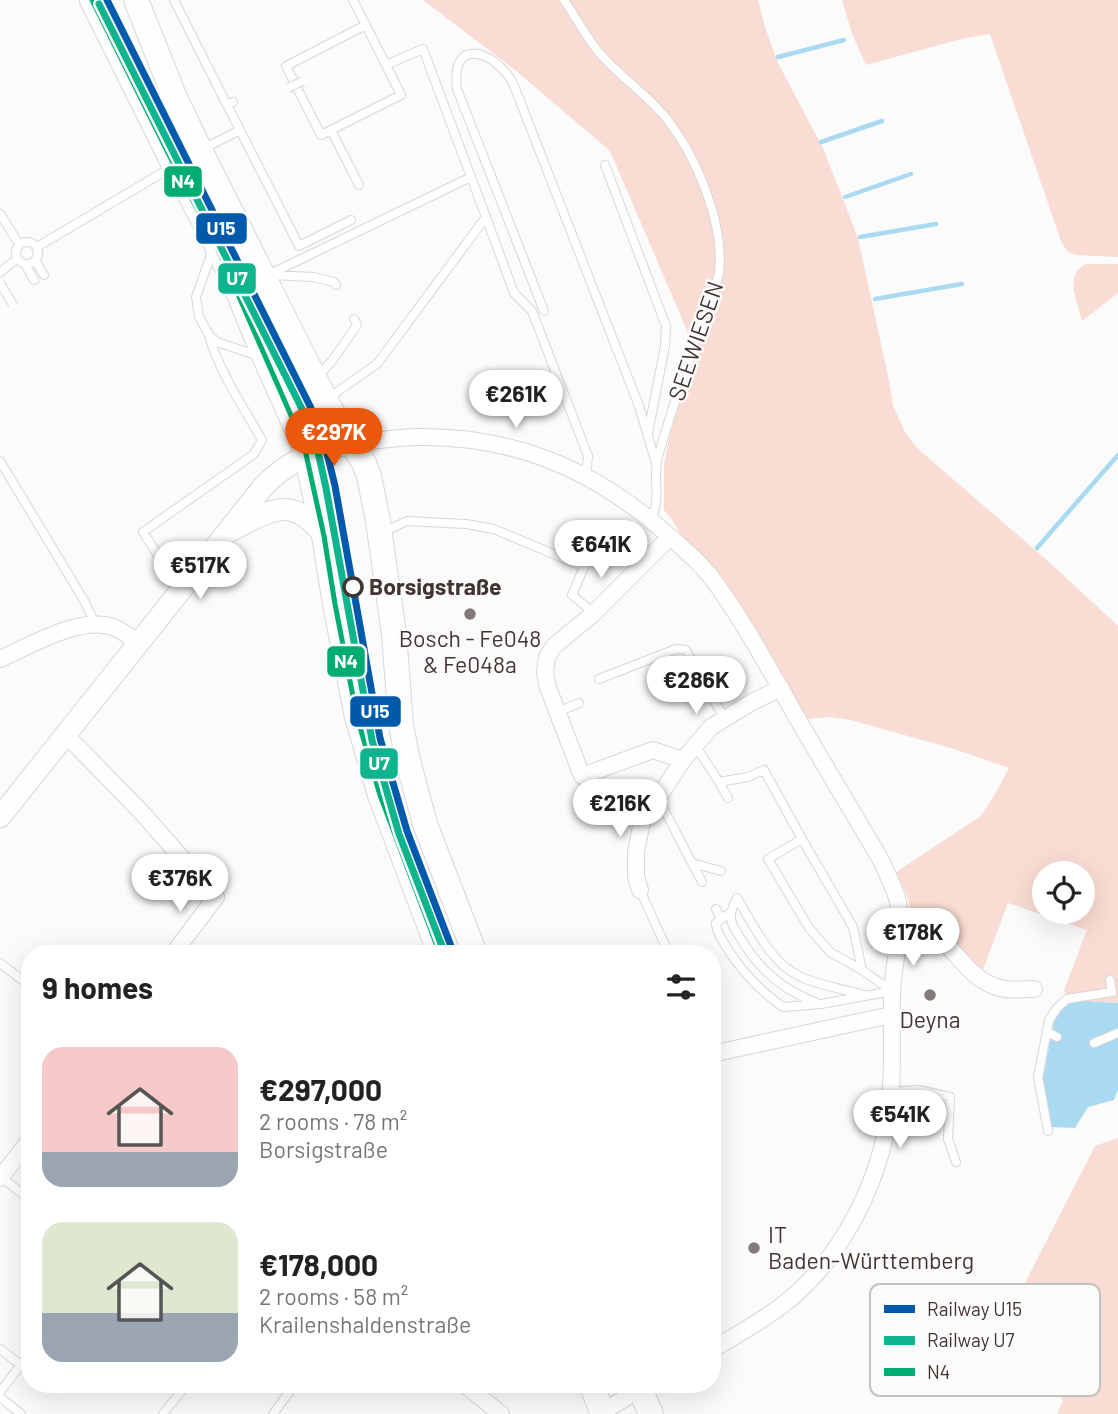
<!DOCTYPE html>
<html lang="en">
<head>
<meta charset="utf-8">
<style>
  :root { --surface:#fff; --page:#f2f2f2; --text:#222; --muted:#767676; --accent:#ea580c }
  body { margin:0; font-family:Barlow,sans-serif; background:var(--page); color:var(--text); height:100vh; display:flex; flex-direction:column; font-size:26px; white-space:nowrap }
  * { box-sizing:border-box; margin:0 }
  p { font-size:23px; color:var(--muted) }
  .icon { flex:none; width:38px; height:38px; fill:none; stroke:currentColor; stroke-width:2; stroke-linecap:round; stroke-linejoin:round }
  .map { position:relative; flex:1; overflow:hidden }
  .drawer { position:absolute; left:21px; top:945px; width:700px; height:448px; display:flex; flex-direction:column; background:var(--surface); border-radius:28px; box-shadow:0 7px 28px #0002 }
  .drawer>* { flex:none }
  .buttons { position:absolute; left:1032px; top:861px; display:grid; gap:14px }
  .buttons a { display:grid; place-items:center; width:63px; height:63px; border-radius:50%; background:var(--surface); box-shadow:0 7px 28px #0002; font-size:35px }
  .price { position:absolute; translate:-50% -60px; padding:0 16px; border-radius:24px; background:#fff; color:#222; font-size:23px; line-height:46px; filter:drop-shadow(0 2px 4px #0008) }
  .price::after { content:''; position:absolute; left:50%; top:42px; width:21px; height:16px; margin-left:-10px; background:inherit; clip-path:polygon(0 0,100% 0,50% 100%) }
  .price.selected { background:var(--accent); color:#fff }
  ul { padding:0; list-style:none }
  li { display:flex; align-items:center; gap:21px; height:175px; padding:0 21px }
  li span { display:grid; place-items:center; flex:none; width:196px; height:140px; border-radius:21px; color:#555 }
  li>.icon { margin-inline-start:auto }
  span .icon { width:84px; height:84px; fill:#fffc; stroke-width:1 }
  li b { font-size:30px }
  h2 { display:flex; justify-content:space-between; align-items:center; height:84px; padding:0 21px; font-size:30px }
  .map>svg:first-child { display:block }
  .green { fill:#f9dcd3; fill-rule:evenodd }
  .water { fill:#aadaf2 }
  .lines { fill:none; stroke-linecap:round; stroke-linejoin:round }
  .stream { stroke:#aadaf2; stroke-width:4.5 }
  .service-casing { stroke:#dbd6d4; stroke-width:10 }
  .minor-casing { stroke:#dbd6d4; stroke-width:18 }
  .secondary-casing { stroke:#dbd6d4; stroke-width:23 }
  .primary-casing { stroke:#dbd6d4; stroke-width:26 }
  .service { stroke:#fefefe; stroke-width:8 }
  .minor { stroke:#fefefe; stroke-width:16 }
  .secondary { stroke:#fefefe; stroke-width:21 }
  .primary { stroke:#fefefe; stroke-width:24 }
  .service-bridge-casing { stroke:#dbd6d4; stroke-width:10; stroke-linecap:butt }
  .service-bridge { stroke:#fefefe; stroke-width:8 }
  .bus-1-casing { stroke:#fbfbfb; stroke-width:10 }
  .bus-1 { stroke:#00ad70; stroke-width:5 }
  .rail-1-casing { stroke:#fbfbfb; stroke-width:12 }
  .rail-2-casing { stroke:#fbfbfb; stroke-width:12 }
  .rail-1 { stroke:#005aab; stroke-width:7 }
  .rail-2 { stroke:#0eb48d; stroke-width:7 }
  .stop-dot { fill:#fbfbfb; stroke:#413532; stroke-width:3.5 }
  .poi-dot { fill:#827a78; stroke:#fbfbfb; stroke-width:2.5 }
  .labels { text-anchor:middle; stroke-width:5; stroke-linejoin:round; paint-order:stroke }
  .street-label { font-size:23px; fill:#413532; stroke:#fbfbfb }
  .stop-label { font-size:23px; font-weight:bold; fill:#413532; stroke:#fbfbfb; text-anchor:start }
  .poi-label { font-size:23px; fill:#413532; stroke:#fbfbfb }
  .key { fill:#fbfbfb; stroke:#c3c0bf; stroke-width:2 }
  .key-label { font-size:19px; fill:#413532 }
  .line-badge { stroke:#fbfbfb; stroke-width:2.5 }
  .badge-label { font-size:19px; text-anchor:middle; font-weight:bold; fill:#fff }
</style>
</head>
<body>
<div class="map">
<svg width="1118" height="1414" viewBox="0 0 1118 1414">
  <rect width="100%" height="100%" fill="#fbfbfb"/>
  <!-- green -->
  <path class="green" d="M423 0H758L765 27 778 63 823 148 858 238 889 381 893 406 906 434 917 448 1050 563 1118 626V1003L1069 1000 1064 990 1087 930 1008 903 978 983 912 926 908 898 896 872 981 816 995 794 1009 768 954 749 851 720 830 717 807 719 688 548 673 521 664 510V464L678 393 694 347 610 151 515 70ZM1045 873H1083V912H1045Z
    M842 0H1118V257L1075 255 1067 251 1061 241 990 34 965 38 866 65 852 34Z
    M1086 264H1118V293L1082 321C1078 302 1063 275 1086 264Z
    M1118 1138V1414H1057L1063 1401 1009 1314 1095 1146Z"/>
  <!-- water -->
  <path class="water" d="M1069 1000 1118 1003V1090L1114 1100 1088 1107 1075 1128 1052 1127 1043 1078 1054 1021Z"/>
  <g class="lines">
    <!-- stream -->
    <path class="stream" d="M778 57 844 40
      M821 142 882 121
      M845 197 911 174
      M860 237 936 224
      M875 299 962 284
      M1037 548 1118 455"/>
    <defs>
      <path id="service" d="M174 0 227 105
        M564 0C575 16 585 35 597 50 617 75 646 93 666 118 697 157 725 225 719 274 699 335 675 395 658 457 652 479 662 497 651 520
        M366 25 286 66 321 135 401 95 386 65
        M240 130 299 246 351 220
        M331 130 359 185
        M203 149 240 130 227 105 233 102
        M605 165 666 326 665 346 648 433
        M0 214 19 244
        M486 217 514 293 532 311 588 456 586 477
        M16 253a11 11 0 1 1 22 0a11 11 0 1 1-22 0Z
        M37 247 172 167
        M212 252 196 297 199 317 209 335 217 342 259 356
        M35 260 44 275
        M25 264 34 280
        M0 272 17 259
        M268 275 471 177
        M271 275 313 277 334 282 336 285
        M544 311 457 89C450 35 495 51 513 83L639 406 656 463
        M318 376 332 361 357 325 354 319
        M328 398 377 364 486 217 423 49 386 65 353 0
        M0 461 85 602 95 624
        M382 533 407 521 466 524 494 529 584 567 572 595 594 613
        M182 585 161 560 143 532 254 454 262 440C245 410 217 368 209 335
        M599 679 676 649 686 650 724 718
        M558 712 579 703
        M695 745 719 782 748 777 764 770 802 839 768 859 809 928 830 952 862 970 892 991
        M719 782 728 798
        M658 798 692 863 721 871
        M802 839 853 927 862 970
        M692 863 702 882
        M640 890 669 954
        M737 898C753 924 771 964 801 977 821 986 844 989 864 995
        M737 898C734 904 730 911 731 919 732 926 737 933 741 939 758 968 783 990 815 1002
        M716 909 721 919
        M731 912 716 923C716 931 720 936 724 943 739 969 759 990 783 1007L821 1004 892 991
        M0 963 30 986
        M1047 1032 1057 1037
        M1094 1043 1118 1033
        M891 1092 918 1090 950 1097 948 1139 956 1162
        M1048 1131 1038 1077 1049 1020 1057 1008 1067 999 1112 992 1110 980
        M1 1177 30 1200
        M0 1349 21 1365
        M0 1392 30 1353
        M0 1397 21 1414
        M163 1414 187 1384
        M273 1414 295 1384"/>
      <path id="minor" d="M352 443C373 441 394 438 415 437 510 435 590 467 661 529 678 544 697 559 711 577 744 621 769 669 796 716 824 765 854 814 882 862 887 875 895 888 898 902 904 934 892 965 892 997 891 1035 894 1075 889 1113 880 1179 846 1249 796 1294 771 1316 741 1332 712 1350
        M670 537 594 613 554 646 547 657 545 671 547 685 582 776 653 750 683 760
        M0 659C30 646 82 614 115 628 123 631 131 638 138 643
        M64 735 77 746 144 815 216 897 173 954
        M640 890 636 877V851L642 822 683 760 711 727 752 702 781 688
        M900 921C910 923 923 925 932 931 955 948 970 981 1000 988 1011 991 1023 989 1034 989
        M716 1053 891 1015
        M0 1178 30 1140
        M464 1384 501 1414
        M599 1414 647 1385"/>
      <path id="secondary" d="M232 530C272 510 292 494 324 536
        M0 817 263 487C289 459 315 451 352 443"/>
      <path id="primary" d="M92 0 174 165 215 242 236 287 265 358 304 445 324 536 335 604 357 717 380 795 440 954
        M136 0 175 98 200 150 328 405 364 463 369 476 378 521 394 634 401 725 408 761 425 824 475 954
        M591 1384 603 1414
        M638 1384 651 1414"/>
    </defs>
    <!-- service casing -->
    <use href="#service" class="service-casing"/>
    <!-- minor casing -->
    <use href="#minor" class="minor-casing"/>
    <!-- secondary casing -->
    <use href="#secondary" class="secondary-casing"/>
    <!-- primary casing -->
    <use href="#primary" class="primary-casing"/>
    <!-- service -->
    <use href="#service" class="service"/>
    <!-- minor -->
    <use href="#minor" class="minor"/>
    <!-- secondary -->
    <use href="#secondary" class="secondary"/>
    <!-- primary -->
    <use href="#primary" class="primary"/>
    <defs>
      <path id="service-bridge" d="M288 88 303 81
        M0 283 13 305"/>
    </defs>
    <!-- service-bridge casing -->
    <use href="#service-bridge" class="service-bridge-casing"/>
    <!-- service-bridge -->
    <use href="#service-bridge" class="service-bridge"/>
    <defs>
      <path id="bus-1" d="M92 0 174 165 215 242 304 445 324 536 335 604 357 717 380 795 440 954"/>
    </defs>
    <!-- bus-1 casing -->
    <use href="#bus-1" class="bus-1-casing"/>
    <!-- bus-1 -->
    <use href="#bus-1" class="bus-1"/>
    <defs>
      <path id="rail-1" d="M107 0 310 406 326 449 335 486 380 738 407 831 454 954"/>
      <path id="rail-2" d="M99 4 302 409 318 452 326 488 372 740 399 834 445 954"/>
    </defs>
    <!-- rail-1 casing -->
    <use href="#rail-1" class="rail-1-casing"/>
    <!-- rail-2 casing -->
    <use href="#rail-2" class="rail-2-casing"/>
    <!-- rail-1 -->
    <use href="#rail-1" class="rail-1"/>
    <!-- rail-2 -->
    <use href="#rail-2" class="rail-2"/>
  </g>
  <!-- markers -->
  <circle class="stop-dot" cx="353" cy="587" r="9"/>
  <g class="poi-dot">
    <circle cx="470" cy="614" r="7"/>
    <circle cx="930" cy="995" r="7"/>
    <circle cx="754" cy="1248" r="7"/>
  </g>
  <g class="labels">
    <!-- street labels -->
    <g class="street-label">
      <text transform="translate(696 341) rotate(-71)" y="8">SEEWIESEN</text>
    </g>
    <!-- stop labels -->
    <g class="stop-label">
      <text x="369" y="595">Borsigstraße</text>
    </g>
    <!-- poi labels -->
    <g class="poi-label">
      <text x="470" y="647">Bosch - Fe048<tspan x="470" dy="26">&amp; Fe048a</tspan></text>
      <text x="930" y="1028">Deyna</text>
      <text x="768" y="1243" text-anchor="start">IT<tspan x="768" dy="26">Baden-Württemberg</tspan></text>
    </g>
  </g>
  <!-- legend -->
  <rect x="870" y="1284" width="230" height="112" rx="10" class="key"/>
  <rect x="884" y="1305" width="31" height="8" fill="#005aab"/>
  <rect x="884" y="1336" width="31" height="9" fill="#0eb48d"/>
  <rect x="884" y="1368" width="31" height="8" fill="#00ad70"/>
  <g class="key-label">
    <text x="927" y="1316">Railway U15</text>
    <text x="927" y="1347">Railway U7</text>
    <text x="927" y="1379">N4</text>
  </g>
  <g class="line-badge">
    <rect x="163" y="165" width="40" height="33" rx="7" fill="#00ad70"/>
    <rect x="195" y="212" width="53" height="33" rx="7" fill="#005aab"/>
    <rect x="217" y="262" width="40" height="33" rx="7" fill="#0eb48d"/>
    <rect x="326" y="645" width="40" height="33" rx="7" fill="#00ad70"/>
    <rect x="349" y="695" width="53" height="33" rx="7" fill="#005aab"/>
    <rect x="359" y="747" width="40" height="33" rx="7" fill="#0eb48d"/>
  </g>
  <g class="badge-label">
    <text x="183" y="188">N4</text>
    <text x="221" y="235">U15</text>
    <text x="237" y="285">U7</text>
    <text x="346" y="668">N4</text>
    <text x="375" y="718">U15</text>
    <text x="379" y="770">U7</text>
  </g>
</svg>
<div class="buttons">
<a><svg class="icon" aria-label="locate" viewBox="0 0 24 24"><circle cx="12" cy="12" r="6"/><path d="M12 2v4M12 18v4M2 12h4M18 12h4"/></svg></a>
</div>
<b class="price" style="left:516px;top:430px">€261K</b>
<b class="price selected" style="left:334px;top:468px">€297K</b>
<b class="price" style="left:601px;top:580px">€641K</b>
<b class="price" style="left:200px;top:601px">€517K</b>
<b class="price" style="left:696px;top:716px">€286K</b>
<b class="price" style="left:620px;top:839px">€216K</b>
<b class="price" style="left:180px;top:914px">€376K</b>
<b class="price" style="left:913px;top:968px">€178K</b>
<b class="price" style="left:900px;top:1150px">€541K</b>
<section class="drawer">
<h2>9 homes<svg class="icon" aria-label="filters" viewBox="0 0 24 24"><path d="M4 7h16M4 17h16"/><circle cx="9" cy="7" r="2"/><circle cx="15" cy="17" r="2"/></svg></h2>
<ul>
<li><span style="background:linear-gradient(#f6c9c9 75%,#9aa5b1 0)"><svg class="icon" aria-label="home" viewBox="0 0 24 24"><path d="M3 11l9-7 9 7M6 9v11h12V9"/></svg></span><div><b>€297,000</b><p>2 rooms · 78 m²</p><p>Borsigstraße</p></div></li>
<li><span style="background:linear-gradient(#dfe7d0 65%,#9aa5b1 0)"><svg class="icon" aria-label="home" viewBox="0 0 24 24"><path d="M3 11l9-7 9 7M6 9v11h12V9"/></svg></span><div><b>€178,000</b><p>2 rooms · 58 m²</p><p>Krailenshaldenstraße</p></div></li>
</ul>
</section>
</div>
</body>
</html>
